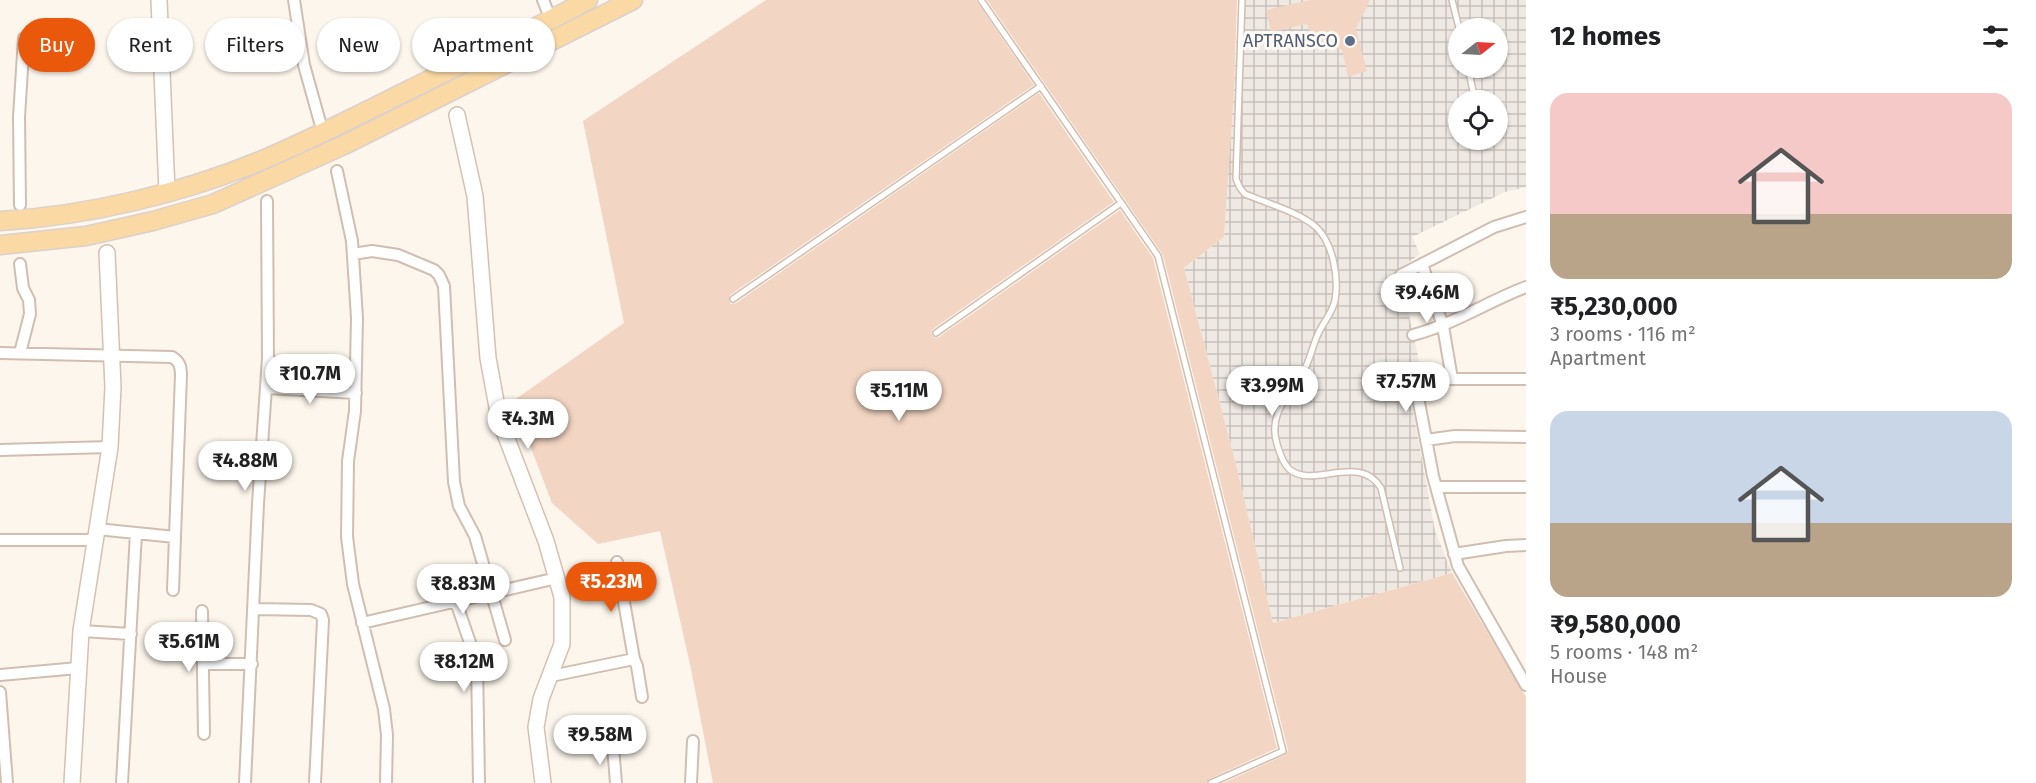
<!DOCTYPE html>
<html lang="en">
<head>
<meta charset="utf-8">
<style>
  :root { --surface:#fff; --page:#f2f2f2; --text:#202124; --muted:#757577; --accent:#ea580c }
  body { margin:0; font-family:"Fira Sans",sans-serif; background:var(--page); color:var(--text); height:100vh; display:flex; flex-direction:column; font-size:22px; white-space:nowrap }
  * { box-sizing:border-box; margin:0 }
  p { font-size:20px; color:var(--muted) }
  .icon { flex:none; width:33px; height:33px; fill:none; stroke:currentColor; stroke-width:2; stroke-linecap:round; stroke-linejoin:round }
  .map { position:relative; flex:1; overflow:hidden }
  .side { display:flex; flex-direction:column; background:var(--surface); width:510px }
  .side>* { flex:none }
  .banner { position:absolute; left:18px; top:18px; width:570px; height:54px; display:flex; gap:12px }
  .needle { width:39px; rotate:72deg }
  .controls { position:absolute; left:1448px; top:18px; display:grid; gap:12px }
  .controls a { display:grid; place-items:center; width:60px; height:60px; border-radius:50%; background:var(--surface); box-shadow:0 2px 4px #0004; font-size:30px }
  .price { position:absolute; translate:-50% -51px; padding:0 14px; border-radius:21px; background:#fff; color:#222; font-size:20px; line-height:39px; filter:drop-shadow(0 2px 3px #0008) }
  .price::after { content:''; position:absolute; left:50%; top:36px; width:18px; height:14px; margin-left:-9px; background:inherit; clip-path:polygon(0 0,100% 0,50% 100%) }
  .price.active { background:var(--accent); color:#fff }
  ul { padding:0; list-style:none }
  li { display:grid; align-content:center; gap:12px; height:318px; padding:0 24px }
  li span { display:grid; place-items:center; height:186px; border-radius:18px; color:#555 }
  li>.icon { margin-inline-start:auto }
  span .icon { width:108px; height:108px; fill:#fffc; stroke-width:1 }
  li b { font-size:26px }
  h2 { display:flex; justify-content:space-between; align-items:center; height:72px; padding:0 24px; font-size:26px }
  .pill { padding:0 21px; border-radius:27px; background:var(--surface); box-shadow:0 2px 4px #0004; font-size:21px; line-height:54px }
  .pill.active { background:var(--accent); color:#fff }
  main { display:flex; flex:1; min-height:0 }
  .map>svg:first-child { display:block }
  .industrial { fill:url(#industrial-grid); fill-rule:evenodd }
  .building { fill:#f3d5c3 }
  .lines { fill:none; stroke-linecap:round; stroke-linejoin:round }
  .lane-casing { stroke:#d1beb0; stroke-width:8 }
  .street-casing { stroke:#d1beb0; stroke-width:14 }
  .secondary-casing { stroke:#d6c0b0; stroke-width:18 }
  .primary-casing { stroke:#dad1cd; stroke-width:21 }
  .lane { stroke:#fff; stroke-width:5 }
  .street { stroke:#fff; stroke-width:10 }
  .secondary { stroke:#fff; stroke-width:15 }
  .primary { stroke:#fbd9a5; stroke-width:18 }
  .service-dot { fill:#5c6f8a; stroke:#fffaf3; stroke-width:2 }
  .labels { text-anchor:middle; stroke-width:6; stroke-linejoin:round; paint-order:stroke }
  .service-label { font-size:18px; fill:#4e5e75; stroke:#fffaf3; text-anchor:end }
</style>
</head>
<body>
<main>
<div class="map">
<svg width="1526" height="783" viewBox="0 0 1526 783">
  <defs>
    <pattern id="industrial-grid" width="8" height="8" patternUnits="userSpaceOnUse" patternTransform="scale(1.5)"><rect width="8" height="8" fill="#efe9e4"/><path d="M0 4h8M4 0v8" fill="none" stroke="#c7c0bb"/></pattern>
  </defs>
  <rect width="100%" height="100%" fill="#fdf6ec"/>
  <!-- industrial -->
  <path class="industrial" d="M1239 0H1526V187L1505 192 1412 237 1420 254 1399 269 1422 375 1409 389 1435 531 1452 573 1273 623 1236 464 1184 268 1224 237ZM1458 28H1497V68H1458ZM1458 100H1497V140H1458Z"/>
  <!-- building -->
  <path class="building" d="M766 0H976L1034 85 730 295 729 301 731 304 736 303 1039 93 1114 202 933 329 931 334 935 338 939 337 1120 210 1153 258 1277 748 1209 779 1206 783H713L691 669 660 531 598 544 552 503 513 401 624 323 583 121Z
    M987 0H1237L1234 91 1224 237 1184 268 1236 464 1273 623 1452 573 1526 697V783H1223L1285 755 1288 750 1163 255Z
    M1310 0H1370L1356 29 1367 71 1348 77 1342 50 1314 42 1307 24 1271 32 1266 10Z"/>
  <g class="lines">
    <defs>
      <path id="lane" d="M981 0 1158 256 1283 751 1211 783
        M1242 0 1236 179 1240 188 1245 194C1266 203 1299 212 1316 227 1333 243 1339 277 1335 300 1333 312 1324 321 1319 332 1312 346 1310 362 1302 374 1287 397 1268 415 1277 444 1279 451 1283 463 1289 469 1313 490 1359 452 1381 488L1400 568
        M1452 0 1459 28
        M1468 68 1475 100
        M733 299 1041 86
        M936 333 1121 203"/>
      <path id="street" d="M294 0 304 65 323 133
        M543 0 551 20
        M337 171 352 241 357 318 355 411 348 461 347 537 353 584 384 709 387 735 386 783
        M20 205 19 117 24 38
        M353 254 372 251 398 255 434 270 439 275 444 286 454 482 459 506 475 536 505 640
        M1422 264 1443 326 1452 379
        M1401 275 1494 227 1526 217
        M1413 335C1454 324 1487 302 1526 287
        M0 353 172 357C179 361 181 366 181 375L173 590
        M20 353 30 314 29 300 23 288 20 264
        M1526 379H1428L1417 386V392L1433 476 1458 566 1526 685
        M266 388 356 393
        M1426 440 1455 436 1526 437
        M0 450 110 447
        M1436 487H1526
        M97 529 175 537
        M0 540H95
        M1454 554 1506 546 1526 545
        M617 562 634 659
        M456 602 477 663 479 783
        M254 609 311 610 321 614 323 620 315 783
        M202 611 204 734
        M362 623 557 578
        M81 631 131 634
        M203 664H252
        M0 675 78 668
        M551 676 634 659 637 666 642 697
        M0 692 7 783
        M613 746 616 783
        M122 783 136 533
        M245 783 258 504 268 358 267 201
        M691 783 693 741"/>
      <path id="secondary" d="M159 0 167 192
        M457 115 475 196 488 358 499 418 546 541 562 597V644L541 699 536 727 543 783
        M72 783 81 631 110 447 113 387 107 253"/>
      <path id="primary" d="M0 221C88 216 184 193 265 159 314 138 361 114 409 90 468 60 529 32 588 0
        M0 245 86 236 153 221 213 204 344 145 633 0"/>
    </defs>
    <!-- lane casing -->
    <use href="#lane" class="lane-casing"/>
    <!-- street casing -->
    <use href="#street" class="street-casing"/>
    <!-- secondary casing -->
    <use href="#secondary" class="secondary-casing"/>
    <!-- primary casing -->
    <use href="#primary" class="primary-casing"/>
    <!-- lane -->
    <use href="#lane" class="lane"/>
    <!-- street -->
    <use href="#street" class="street"/>
    <!-- secondary -->
    <use href="#secondary" class="secondary"/>
    <!-- primary -->
    <use href="#primary" class="primary"/>
  </g>
  <!-- markers -->
  <circle class="service-dot" cx="1350" cy="41" r="6"/>
  <g class="labels">
    <!-- service labels -->
    <g class="service-label">
      <text x="1338" y="47">APTRANSCO</text>
    </g>
  </g>
</svg>
<div class="controls">
<a><svg class="needle" viewBox="-14 -14 28 28"><path d="M0-13l5 13h-10z" fill="#e53935"/><path d="M0 13l5-13h-10z" fill="#757577"/></svg></a>
<a><svg class="icon" aria-label="locate" viewBox="0 0 24 24"><circle cx="12" cy="12" r="6"/><path d="M12 2v4M12 18v4M2 12h4M18 12h4"/></svg></a>
</div>
<b class="price" style="left:1427px;top:324px">₹9.46M</b>
<b class="price" style="left:310px;top:405px">₹10.7M</b>
<b class="price" style="left:1406px;top:413px">₹7.57M</b>
<b class="price" style="left:1272px;top:417px">₹3.99M</b>
<b class="price" style="left:899px;top:422px">₹5.11M</b>
<b class="price" style="left:528px;top:450px">₹4.3M</b>
<b class="price" style="left:245px;top:492px">₹4.88M</b>
<b class="price active" style="left:611px;top:613px">₹5.23M</b>
<b class="price" style="left:463px;top:615px">₹8.83M</b>
<b class="price" style="left:189px;top:673px">₹5.61M</b>
<b class="price" style="left:464px;top:693px">₹8.12M</b>
<b class="price" style="left:600px;top:766px">₹9.58M</b>
<div class="banner">
<a class="pill active">Buy</a>
<a class="pill">Rent</a>
<a class="pill">Filters</a>
<a class="pill">New</a>
<a class="pill">Apartment</a>
</div>
</div>
<section class="side">
<h2>12 homes<svg class="icon" aria-label="filters" viewBox="0 0 24 24"><path d="M4 7h16M4 17h16"/><circle cx="9" cy="7" r="2"/><circle cx="15" cy="17" r="2"/></svg></h2>
<ul>
<li><span style="background:linear-gradient(#f6c9c9 65%,#b9a48a 0)"><svg class="icon" aria-label="home" viewBox="0 0 24 24"><path d="M3 11l9-7 9 7M6 9v11h12V9"/></svg></span><div><b>₹5,230,000</b><p>3 rooms · 116 m²</p><p>Apartment</p></div></li>
<li><span style="background:linear-gradient(#c9d6e8 60%,#b9a48a 0)"><svg class="icon" aria-label="home" viewBox="0 0 24 24"><path d="M3 11l9-7 9 7M6 9v11h12V9"/></svg></span><div><b>₹9,580,000</b><p>5 rooms · 148 m²</p><p>House</p></div></li>
</ul>
</section>
</main>
</body>
</html>
